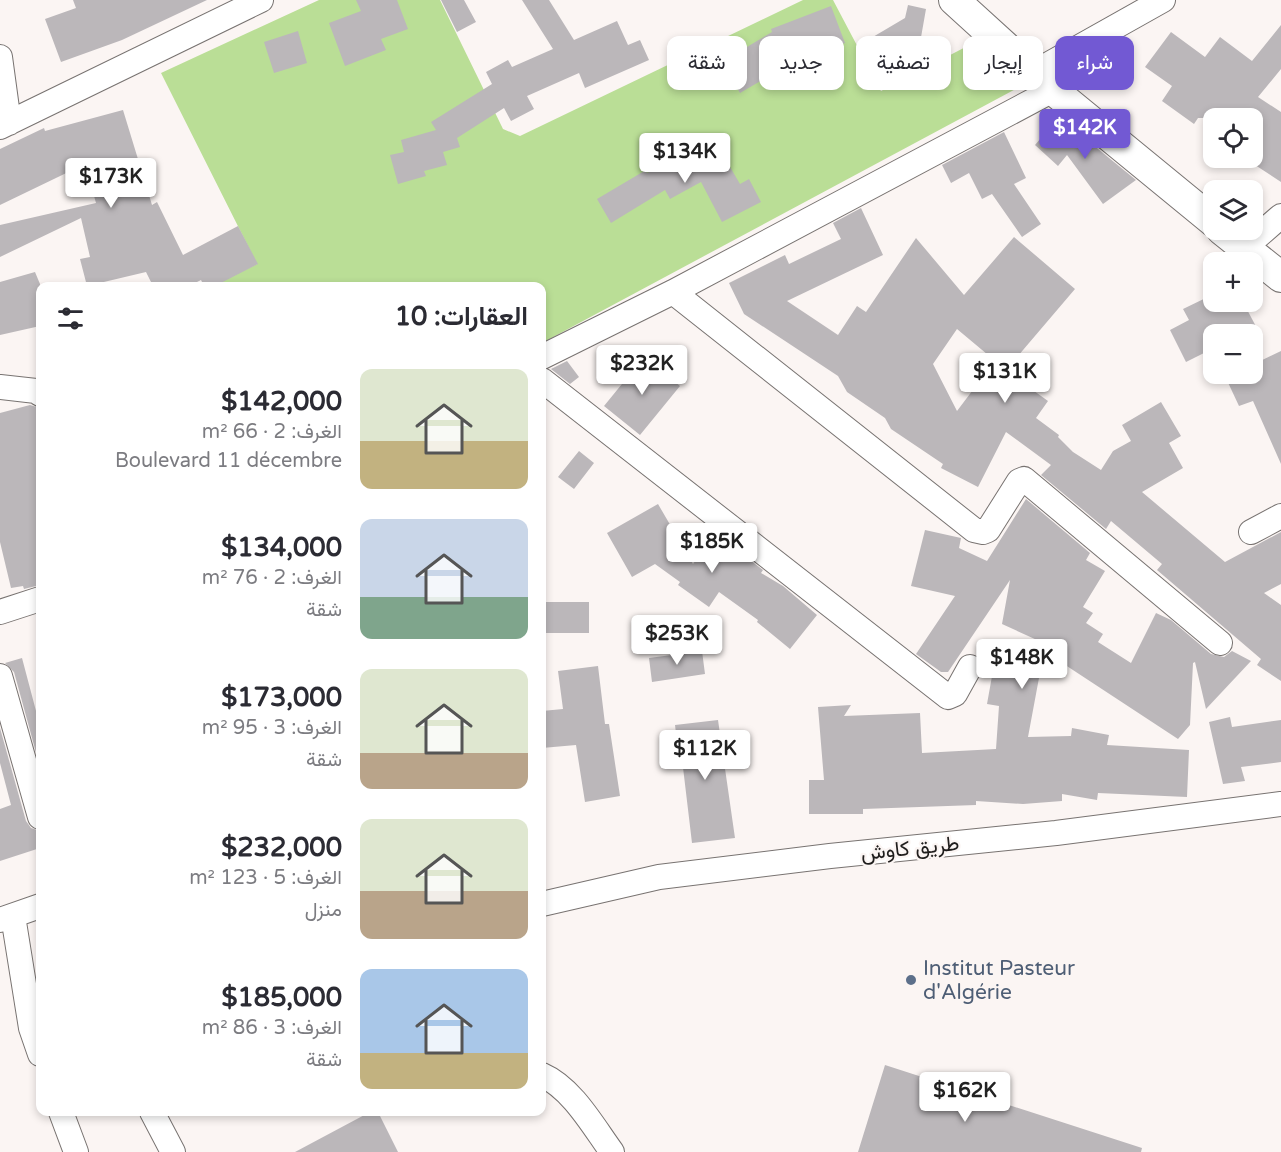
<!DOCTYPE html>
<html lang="ar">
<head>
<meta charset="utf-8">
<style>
  :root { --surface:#fff; --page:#f2f2f3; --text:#2b2b33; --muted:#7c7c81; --accent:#7259d3 }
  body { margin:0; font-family:"Varela Round",Vazirmatn,sans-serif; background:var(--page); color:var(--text); direction:rtl; height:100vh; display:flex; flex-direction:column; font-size:22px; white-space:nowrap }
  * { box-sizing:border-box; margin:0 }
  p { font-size:20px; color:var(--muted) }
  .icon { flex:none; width:33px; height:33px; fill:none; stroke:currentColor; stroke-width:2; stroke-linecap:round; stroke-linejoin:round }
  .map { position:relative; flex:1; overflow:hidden; direction:ltr }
  .drawer { position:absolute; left:36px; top:282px; width:510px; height:834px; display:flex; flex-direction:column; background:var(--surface); border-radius:12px; box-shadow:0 3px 9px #0003; direction:rtl }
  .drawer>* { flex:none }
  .guide { position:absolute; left:564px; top:36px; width:570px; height:54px; direction:rtl; display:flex; gap:12px }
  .tools { position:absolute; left:1203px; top:108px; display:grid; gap:12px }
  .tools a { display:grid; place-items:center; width:60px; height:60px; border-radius:12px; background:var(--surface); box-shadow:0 3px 9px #0003; font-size:30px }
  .price { position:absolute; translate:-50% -51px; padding:0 14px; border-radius:6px; background:#fff; color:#222; font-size:20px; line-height:39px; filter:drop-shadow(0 2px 3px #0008) }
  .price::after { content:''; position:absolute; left:50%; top:36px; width:18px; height:14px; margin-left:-9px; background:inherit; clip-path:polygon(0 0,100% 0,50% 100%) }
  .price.active { background:var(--accent); color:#fff }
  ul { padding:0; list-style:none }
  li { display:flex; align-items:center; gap:18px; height:150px; padding:0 18px }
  li span { display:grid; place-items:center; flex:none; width:168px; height:120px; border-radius:12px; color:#555 }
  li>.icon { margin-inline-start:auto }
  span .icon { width:72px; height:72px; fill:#fffc; stroke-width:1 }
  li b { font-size:26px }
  h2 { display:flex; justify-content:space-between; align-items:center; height:72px; padding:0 18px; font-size:26px }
  .tag { padding:0 21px; border-radius:12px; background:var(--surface); box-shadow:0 3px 9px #0003; font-size:21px; line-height:54px }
  .tag.active { background:var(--accent); color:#fff }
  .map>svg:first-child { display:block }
  .green { fill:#bade96 }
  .building { fill:#bbb7ba }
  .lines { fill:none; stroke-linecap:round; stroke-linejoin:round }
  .minor-casing { stroke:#787371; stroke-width:26 }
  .major-casing { stroke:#787371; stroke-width:32 }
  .minor { stroke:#fff; stroke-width:24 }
  .major { stroke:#fff; stroke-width:30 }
  .service-dot { fill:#5c6f8a; stroke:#fbf5f3; stroke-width:2 }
  .labels { text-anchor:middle; stroke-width:4.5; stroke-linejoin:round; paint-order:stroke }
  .street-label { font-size:21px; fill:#1f1d1c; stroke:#fbf5f3 }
  .service-label { font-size:21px; fill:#4e5e75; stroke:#fbf5f3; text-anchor:start }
</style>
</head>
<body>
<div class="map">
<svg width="1281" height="1152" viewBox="0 0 1281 1152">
  <rect width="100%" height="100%" fill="#fbf5f3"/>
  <!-- green -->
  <path class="green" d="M319 0H440L503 129 520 136 803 0H833L881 91 979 40 1023 85 542 343V286H211L257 264 161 73Z"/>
  <!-- building -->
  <path class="building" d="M73 0H207L122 40 61 62 45 19 76 8Z
    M356 0H397L408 29 381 39 386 50 345 66 329 23 361 11Z
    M441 0H464L476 22 457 32Z
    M522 0H549L574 40 617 21 628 45 640 40 649 60 585 88 579 73 527 96 534 109 511 121 504 108 457 138 460 147 443 152 447 165 424 171 426 176 398 184 390 155 404 152 401 140 436 130 431 122 492 84 486 72 508 60 512 67 553 49Z
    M908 5 926 9 917 60 882 80 861 44 905 18Z
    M831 6 845 43 769 72 771 75 740 93 722 62 772 32 771 29Z
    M1281 25V69L1258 97 1281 112V182L1252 163V118H1198L1194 124 1162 101 1172 86 1145 67 1171 32 1205 57 1220 37 1252 61Z
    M298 31 307 63 274 73 264 42Z
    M123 110 152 205 157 202 183 255 238 226 258 264 215 286H204L201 280 189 286H153L146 272 87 286 80 259 90 257 81 218 0 257V225L96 203 85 164 0 205V149L44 128 45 131Z
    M1059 117 1136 180 1103 204 1067 155 1058 166 1035 145Z
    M1004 132 1026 178 1014 184 1041 224 1022 237 992 194 982 199 969 173 951 183 942 165Z
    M712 136 740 184 749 179 761 202 722 222 701 182 670 199 665 190 611 223 597 199 646 170 647 173Z
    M861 208 883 255 787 301 838 335 857 306 866 312 916 238 964 295 1014 237 1075 289 1006 370 957 329 933 364 957 411 994 362 1048 401 1036 418 1059 435 1058 437 1073 452 1101 470 1113 451 1131 441 1122 425 1161 402 1181 436 1169 443 1183 468 1142 492 1225 562 1281 532V584L1264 593 1281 605V681L1257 665 1261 659 1157 570 1162 564 1111 521 1106 529 1041 475 1051 465 1006 432 978 487 941 468 943 464 891 429 885 418 847 392 838 376 744 314 729 283 785 255 789 264 841 239 833 223Z
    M35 272 40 284V326L0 335V282Z
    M1214 294V302H1243L1260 334H1214V348L1186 362 1170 330 1189 320 1183 309Z
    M1281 351V464L1253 401 1239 406 1224 374H1252V365Z
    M644 357 680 386 640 435 604 406Z
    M567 361 579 377 570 384 551 369Z
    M30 405 40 408V585L24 589 23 586 11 588 0 542V413Z
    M579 451 594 463 574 489 558 477Z
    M1026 499 1090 553 1086 560 1105 571 1083 607 1093 613 1086 623 1103 634 1098 642 1131 663 1156 613 1171 620 1211 654 1224 657 1232 651 1251 661 1206 709 1195 662 1193 663 1190 725 1178 739 1044 651 1028 737 1071 736 1072 728 1109 735 1107 745 1189 750 1187 797 1098 793 1097 800 1062 794V801L1023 804 976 801V805L863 809V814H809V780H824L818 707 851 705 844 716 920 713 922 753 996 749 999 706 987 704 994 665 1019 670 1037 640 1002 624 1010 580 948 672H941L916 654 955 596 911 586 925 530 961 538 959 548 987 561Z
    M658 504 693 564 715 533 763 570 761 573 783 586 817 615 790 649 757 622 758 620 719 592 709 607 678 585 680 582 655 564 632 577 607 533Z
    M542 602H589V633H542Z
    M702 651 705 674 652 682 649 658Z
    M22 658 40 726V767L14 672 5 663Z
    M598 666 605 724H609L620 796 585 802 576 745 542 748V711L563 709 558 671Z
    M1230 717 1232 727 1281 720V762L1241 767 1245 781 1223 784 1209 722Z
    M718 720 735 838 692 843 682 759H679L675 725Z
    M0 728 26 821 31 828 40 831V848L0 861V809L11 805 0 763Z
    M885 1065 1142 1148 1141 1152H858Z
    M370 1112H378L398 1152H295Z"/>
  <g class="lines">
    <defs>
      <path id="minor" d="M0 57 9 123
        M1033 73 1163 0
        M0 127 261 0
        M1244 248 1281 216
        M673 292 974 530 983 532 988 530 1019 481 1024 479 1220 643
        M542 357 673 292 1053 90
        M542 380 948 697 955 694 970 667
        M0 387 36 391 40 394
        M1251 532 1281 516
        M0 612 40 599
        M0 676 40 817
        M542 904 659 877 830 856 1056 833 1281 804
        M13 916 31 1028 40 1054
        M0 920 40 906
        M542 1075C572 1088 593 1126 612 1152
        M61 1112 76 1152
        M152 1112 173 1152"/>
      <path id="major" d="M954 0 1053 90 1214 222
        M1222 230 1281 277"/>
    </defs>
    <!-- minor casing -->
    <use href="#minor" class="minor-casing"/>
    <!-- major casing -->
    <use href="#major" class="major-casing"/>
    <!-- minor -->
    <use href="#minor" class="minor"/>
    <!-- major -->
    <use href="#major" class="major"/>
  </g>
  <!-- markers -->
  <circle class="service-dot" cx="911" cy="980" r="6"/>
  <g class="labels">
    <!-- street labels -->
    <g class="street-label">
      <text transform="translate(910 848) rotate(-6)" y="7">طريق كاوش</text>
    </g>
    <!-- service labels -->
    <g class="service-label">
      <text x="923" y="975">Institut Pasteur<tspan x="923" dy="24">d'Algérie</tspan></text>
    </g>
  </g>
</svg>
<div class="tools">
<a><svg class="icon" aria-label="locate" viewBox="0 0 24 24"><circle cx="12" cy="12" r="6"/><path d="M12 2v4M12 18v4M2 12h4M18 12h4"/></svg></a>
<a><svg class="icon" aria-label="layers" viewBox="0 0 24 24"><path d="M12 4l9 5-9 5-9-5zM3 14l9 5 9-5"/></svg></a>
<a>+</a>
<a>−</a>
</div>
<b class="price active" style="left:1085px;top:160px">$142K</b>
<b class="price" style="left:685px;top:184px">$134K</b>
<b class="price" style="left:111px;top:209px">$173K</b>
<b class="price" style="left:642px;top:396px">$232K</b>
<b class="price" style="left:1005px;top:404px">$131K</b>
<b class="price" style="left:712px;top:574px">$185K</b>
<b class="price" style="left:677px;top:666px">$253K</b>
<b class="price" style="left:1022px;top:690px">$148K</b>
<b class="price" style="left:705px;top:781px">$112K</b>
<b class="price" style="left:965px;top:1123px">$162K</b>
<div class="guide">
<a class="tag active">شراء</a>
<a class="tag">إيجار</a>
<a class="tag">تصفية</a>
<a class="tag">جديد</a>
<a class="tag">شقة</a>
</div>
<section class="drawer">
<h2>العقارات: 10<svg class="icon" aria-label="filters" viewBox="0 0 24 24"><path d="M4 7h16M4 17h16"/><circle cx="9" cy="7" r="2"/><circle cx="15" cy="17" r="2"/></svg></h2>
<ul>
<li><span style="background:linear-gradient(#dfe7d0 60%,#c2b280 0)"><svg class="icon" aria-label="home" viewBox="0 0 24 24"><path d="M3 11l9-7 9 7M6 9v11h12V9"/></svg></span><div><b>$142,000</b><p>الغرف: 2 · 66 m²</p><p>Boulevard 11 décembre</p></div></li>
<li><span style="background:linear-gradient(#c9d6e8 65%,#7fa58c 0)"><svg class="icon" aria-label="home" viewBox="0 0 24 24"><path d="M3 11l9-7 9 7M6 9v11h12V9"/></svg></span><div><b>$134,000</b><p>الغرف: 2 · 76 m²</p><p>شقة</p></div></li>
<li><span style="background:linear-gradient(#dfe7d0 70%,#b9a48a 0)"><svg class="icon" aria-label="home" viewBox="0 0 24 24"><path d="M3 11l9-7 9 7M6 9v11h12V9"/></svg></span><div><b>$173,000</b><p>الغرف: 3 · 95 m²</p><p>شقة</p></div></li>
<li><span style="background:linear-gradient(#dfe7d0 60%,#b9a48a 0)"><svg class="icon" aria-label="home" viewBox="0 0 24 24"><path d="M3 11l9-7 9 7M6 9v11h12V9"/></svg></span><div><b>$232,000</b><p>الغرف: 5 · 123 m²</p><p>منزل</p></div></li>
<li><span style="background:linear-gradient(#a9c7e8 70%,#c2b280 0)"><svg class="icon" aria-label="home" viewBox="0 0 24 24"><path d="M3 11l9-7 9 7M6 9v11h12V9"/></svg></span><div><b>$185,000</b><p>الغرف: 3 · 86 m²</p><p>شقة</p></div></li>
</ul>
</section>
</div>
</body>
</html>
